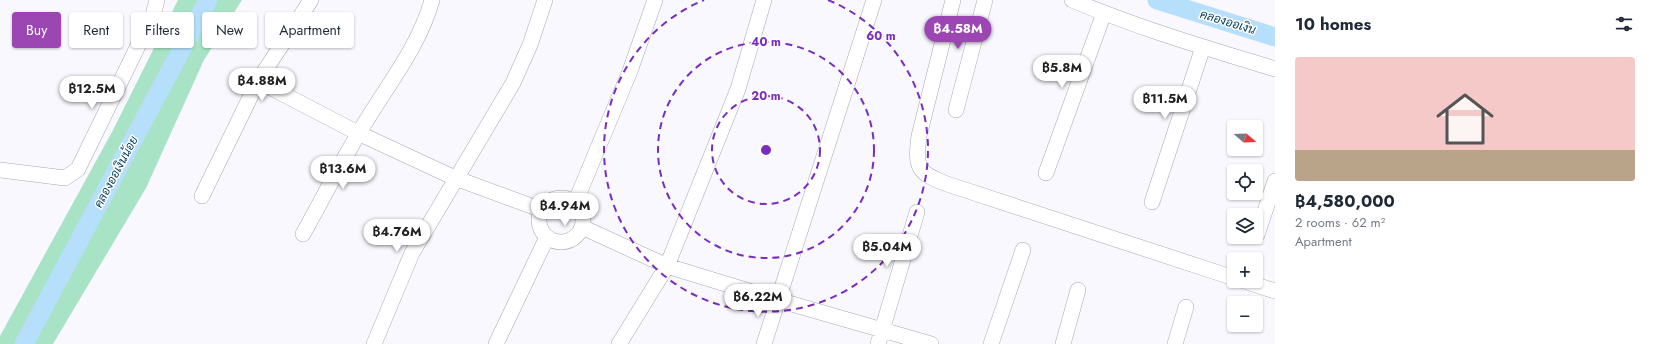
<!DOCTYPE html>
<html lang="en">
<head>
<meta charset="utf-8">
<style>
  :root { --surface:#fff; --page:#f2f2f3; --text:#1f2937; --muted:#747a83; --accent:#9c46b3 }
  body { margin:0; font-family:Jost,Sarabun,sans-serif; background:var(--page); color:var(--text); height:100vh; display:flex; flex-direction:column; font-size:15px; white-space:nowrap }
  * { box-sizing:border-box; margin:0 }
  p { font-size:13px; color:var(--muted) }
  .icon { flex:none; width:22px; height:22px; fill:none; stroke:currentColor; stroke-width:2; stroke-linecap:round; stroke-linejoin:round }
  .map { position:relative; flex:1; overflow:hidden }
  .drawer { display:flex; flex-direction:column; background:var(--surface); width:380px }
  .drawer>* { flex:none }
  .hud { position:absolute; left:12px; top:12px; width:380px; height:36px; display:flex; gap:8px }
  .needle { width:26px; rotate:109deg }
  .controls { position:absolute; left:1227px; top:120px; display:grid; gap:8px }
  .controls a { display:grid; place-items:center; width:36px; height:36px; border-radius:4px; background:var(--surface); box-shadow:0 1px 3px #0004; font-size:20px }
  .price { position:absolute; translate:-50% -34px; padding:0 9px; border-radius:14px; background:#fff; color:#222; font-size:13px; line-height:26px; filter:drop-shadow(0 1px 2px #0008) }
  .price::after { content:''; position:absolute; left:50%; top:24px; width:12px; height:9px; margin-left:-6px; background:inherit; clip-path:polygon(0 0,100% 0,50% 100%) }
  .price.selected { background:var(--accent); color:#fff }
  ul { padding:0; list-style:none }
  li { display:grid; align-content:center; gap:8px; height:212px; padding:0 20px }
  li span { display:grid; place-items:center; height:124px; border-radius:4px; color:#555 }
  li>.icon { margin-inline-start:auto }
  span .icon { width:72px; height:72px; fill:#fffc; stroke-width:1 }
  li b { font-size:17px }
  h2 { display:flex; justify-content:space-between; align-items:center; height:48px; padding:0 20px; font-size:17px }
  .tag { padding:0 14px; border-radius:4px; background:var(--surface); box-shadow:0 1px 3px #0004; font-size:14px; line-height:36px }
  .tag.selected { background:var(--accent); color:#fff }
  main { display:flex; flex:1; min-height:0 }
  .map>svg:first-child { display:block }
  .green { fill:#a7e3c4 }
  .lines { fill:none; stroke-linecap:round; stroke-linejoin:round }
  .canal { stroke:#b5dffa; stroke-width:19 }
  .minor-casing { stroke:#a9a8ae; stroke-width:16 }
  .minor { stroke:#fff; stroke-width:15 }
  .ring { fill:none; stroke:#7b2cbf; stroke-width:2; stroke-dasharray:7 5 }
  .labels { text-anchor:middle; stroke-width:3; stroke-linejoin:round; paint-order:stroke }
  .water-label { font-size:12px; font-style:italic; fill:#003e5b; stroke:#fff }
  .centre { fill:#7b2cbf; stroke:#fff; stroke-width:2 }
  .ring-label { font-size:12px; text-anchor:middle; font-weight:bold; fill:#7b2cbf; stroke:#fff; stroke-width:3; stroke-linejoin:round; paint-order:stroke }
</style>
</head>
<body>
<main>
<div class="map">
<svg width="1275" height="344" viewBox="0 0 1275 344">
  <rect width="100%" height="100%" fill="#f8f8fe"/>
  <!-- green -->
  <path class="green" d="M178 0H242L204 60 146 188 53 344H0V336L112 132Z"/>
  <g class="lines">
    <!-- canal -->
    <path class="canal" d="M1157 0 1275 37
      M24 344 208 0"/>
    <defs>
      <path id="minor" d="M953 0 919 136C915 167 917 173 947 184L1234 278
        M1072 0C1138 28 1207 48 1275 69
        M258 81 358 133 455 178 542 210
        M956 110 985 0
        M0 170 65 178 78 169 153 15 157 0
        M1046 173 1104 13
        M202 196 258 81 311 0
        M539 220a22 22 0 1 1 44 0a22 22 0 1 1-44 0Z
        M1152 202 1203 47
        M575 203 630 71 655 0
        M582 227 667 266 778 300 931 344
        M303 234C322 200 339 166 359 133 384 89 418 50 432 0
        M1257 235 1275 181
        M1244 281 1275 291
        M374 344 412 253 513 83 530 45 545 0
        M496 344 547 237
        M619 344 667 266 738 89 764 0
        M764 344 874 0
        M878 344 917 212
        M991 344 1023 250
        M1063 344 1078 290
        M1175 344 1186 307"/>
    </defs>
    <!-- minor casing -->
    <use href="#minor" class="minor-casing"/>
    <!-- minor -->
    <use href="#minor" class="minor"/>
  </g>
  <!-- distance rings -->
  <g class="ring">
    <circle cx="766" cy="150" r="54"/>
    <circle cx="766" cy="150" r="108"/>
    <path d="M828 0A162 162 0 1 1 704 0"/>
  </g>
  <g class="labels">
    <!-- water labels -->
    <g class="water-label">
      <text transform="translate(1228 22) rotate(17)" y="4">คลองออเงิน</text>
      <text transform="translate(116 172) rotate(-62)" y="4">คลองออเงินน้อย</text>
    </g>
  </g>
  <circle cx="766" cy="150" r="6" class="centre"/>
  <g class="ring-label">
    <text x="881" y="40">60 m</text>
    <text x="766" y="46">40 m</text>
    <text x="766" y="100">20 m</text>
  </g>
</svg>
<div class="controls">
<a><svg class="needle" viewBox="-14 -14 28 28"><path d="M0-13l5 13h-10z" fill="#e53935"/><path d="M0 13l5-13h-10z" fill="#747a83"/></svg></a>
<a><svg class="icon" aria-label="locate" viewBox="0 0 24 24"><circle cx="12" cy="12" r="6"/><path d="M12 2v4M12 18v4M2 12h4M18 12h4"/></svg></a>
<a><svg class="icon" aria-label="layers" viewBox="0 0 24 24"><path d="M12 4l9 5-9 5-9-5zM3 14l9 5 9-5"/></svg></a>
<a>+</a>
<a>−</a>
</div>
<b class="price selected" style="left:958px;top:50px">฿4.58M</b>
<b class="price" style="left:1062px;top:89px">฿5.8M</b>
<b class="price" style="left:262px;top:102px">฿4.88M</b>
<b class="price" style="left:92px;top:110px">฿12.5M</b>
<b class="price" style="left:1165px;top:120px">฿11.5M</b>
<b class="price" style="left:343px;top:190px">฿13.6M</b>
<b class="price" style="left:565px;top:227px">฿4.94M</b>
<b class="price" style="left:397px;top:253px">฿4.76M</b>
<b class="price" style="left:887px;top:268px">฿5.04M</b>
<b class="price" style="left:758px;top:318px">฿6.22M</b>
<div class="hud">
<a class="tag selected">Buy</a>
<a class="tag">Rent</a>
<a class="tag">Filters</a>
<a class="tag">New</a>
<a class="tag">Apartment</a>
</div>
</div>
<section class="drawer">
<h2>10 homes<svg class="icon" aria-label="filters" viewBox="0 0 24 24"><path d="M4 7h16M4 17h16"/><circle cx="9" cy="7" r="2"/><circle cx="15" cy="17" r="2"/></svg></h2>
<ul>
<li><span style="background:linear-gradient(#f6c9c9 75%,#b9a48a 0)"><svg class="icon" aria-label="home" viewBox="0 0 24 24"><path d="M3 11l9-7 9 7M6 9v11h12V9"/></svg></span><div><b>฿4,580,000</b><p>2 rooms · 62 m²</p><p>Apartment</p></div></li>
</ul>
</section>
</main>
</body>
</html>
